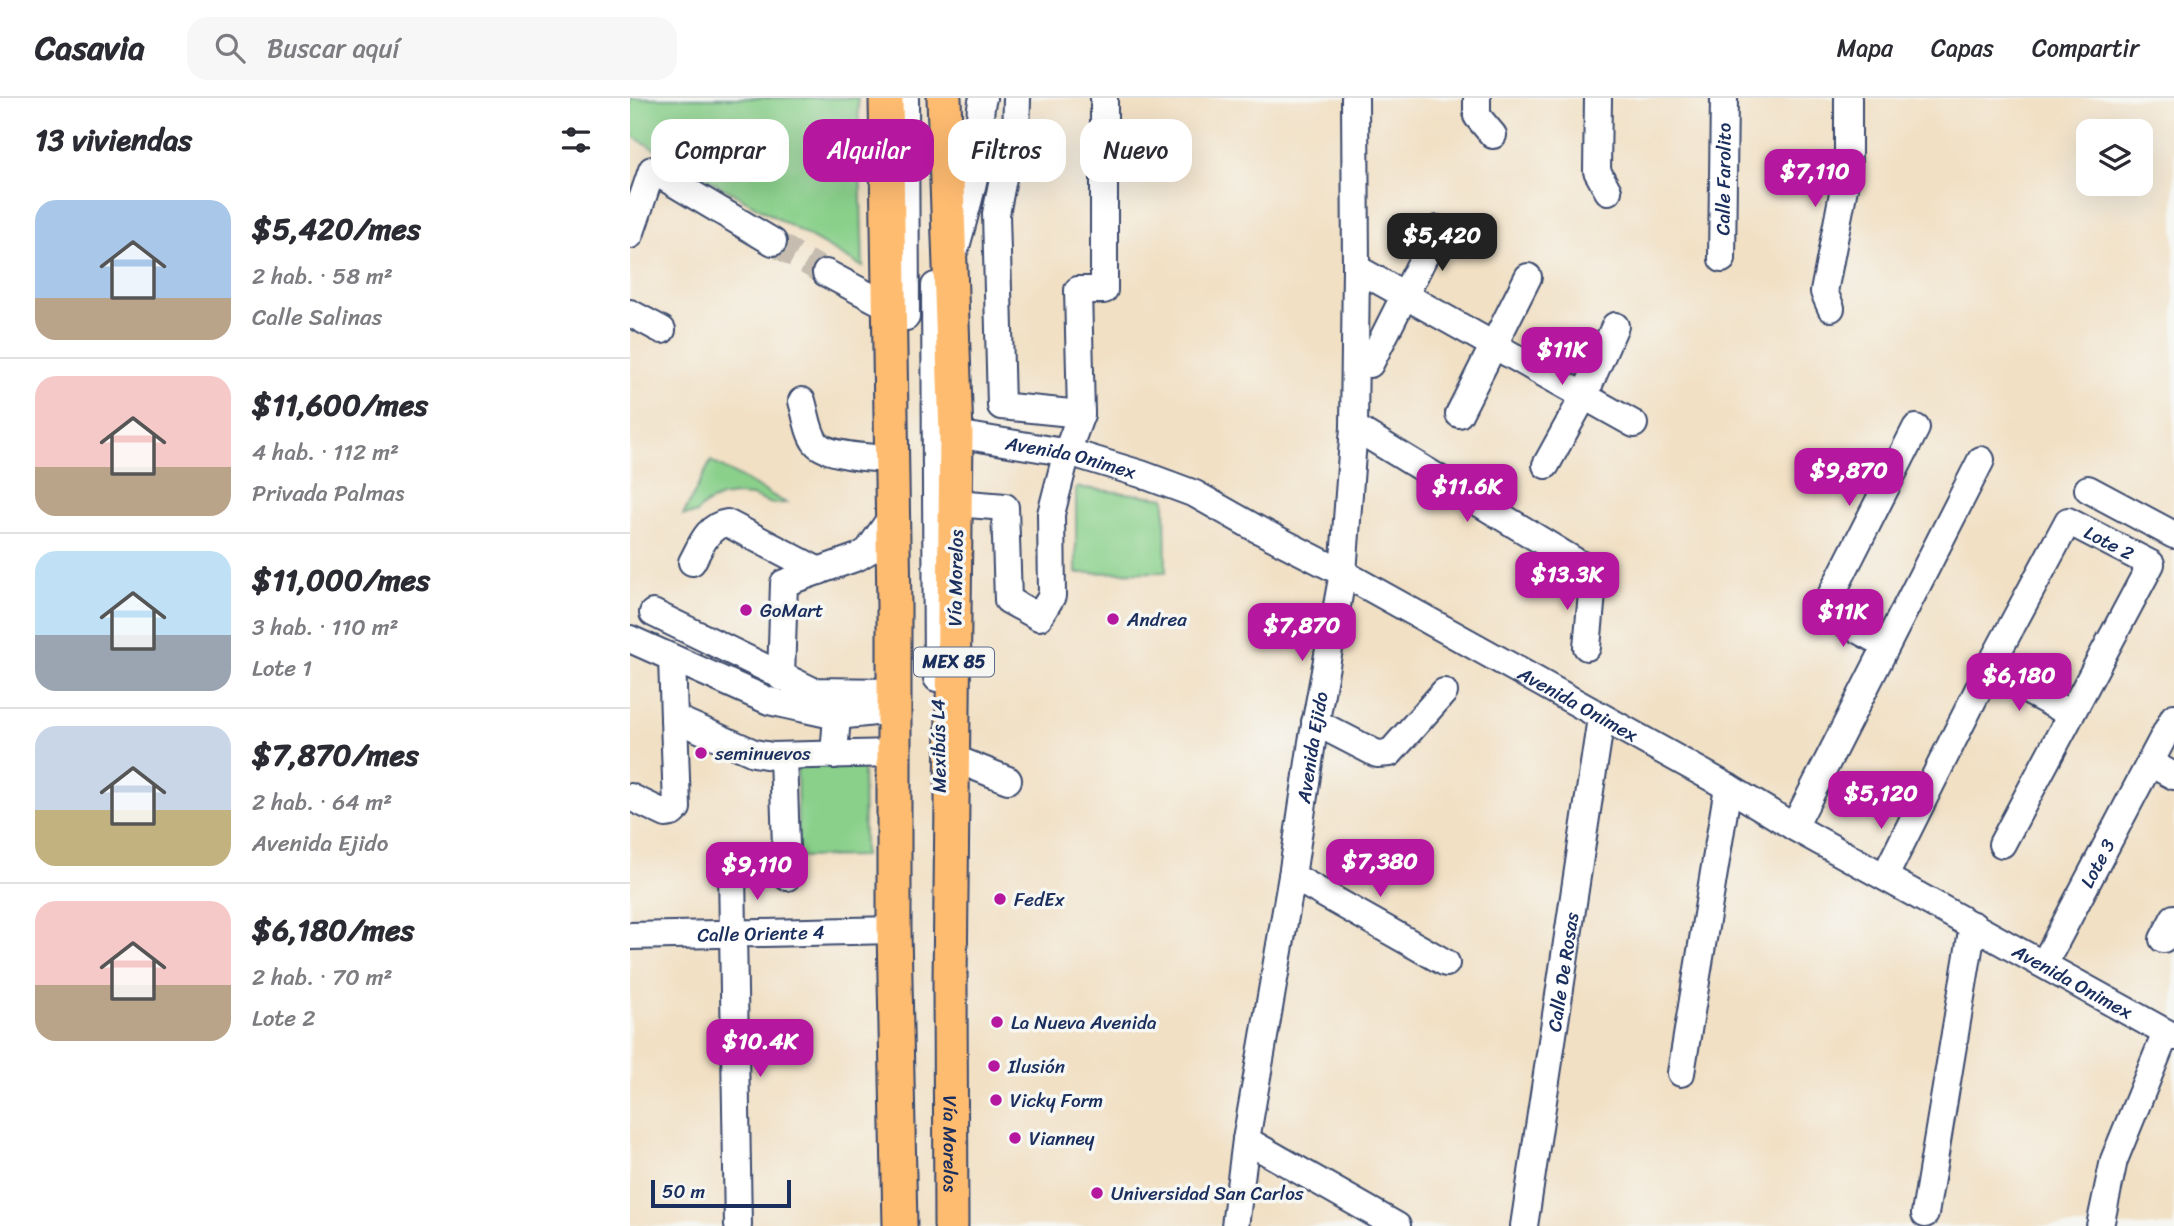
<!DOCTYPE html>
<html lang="es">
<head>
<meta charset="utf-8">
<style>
  :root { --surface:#fff; --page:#f7f7f7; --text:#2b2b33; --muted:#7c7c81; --line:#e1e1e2; --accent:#b5179e }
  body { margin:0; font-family:Sriracha,sans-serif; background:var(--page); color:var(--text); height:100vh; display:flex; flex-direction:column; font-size:26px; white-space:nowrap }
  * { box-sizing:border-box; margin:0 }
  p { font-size:23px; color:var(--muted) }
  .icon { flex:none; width:38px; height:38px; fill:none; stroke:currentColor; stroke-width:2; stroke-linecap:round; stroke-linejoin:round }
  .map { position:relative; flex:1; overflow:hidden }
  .details { display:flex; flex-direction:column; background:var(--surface); width:630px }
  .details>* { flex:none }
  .top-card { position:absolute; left:21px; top:21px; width:665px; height:63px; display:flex; gap:14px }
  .buttons { position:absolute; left:1446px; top:21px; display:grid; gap:14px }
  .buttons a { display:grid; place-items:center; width:77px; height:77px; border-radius:14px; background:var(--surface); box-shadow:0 7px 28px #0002; font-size:35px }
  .scale { position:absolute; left:21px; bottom:18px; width:140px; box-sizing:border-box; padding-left:7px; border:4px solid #1b2f5e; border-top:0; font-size:19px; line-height:24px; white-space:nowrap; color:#1b2f5e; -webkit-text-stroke:5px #f6f6f2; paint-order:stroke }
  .price { position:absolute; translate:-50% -60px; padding:0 16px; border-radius:14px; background:var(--accent); color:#fff; font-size:23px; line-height:46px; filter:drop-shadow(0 2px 4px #0008) }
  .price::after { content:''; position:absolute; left:50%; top:42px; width:21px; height:16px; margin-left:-10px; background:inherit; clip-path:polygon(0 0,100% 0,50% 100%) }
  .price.current { background:#222; color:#fff }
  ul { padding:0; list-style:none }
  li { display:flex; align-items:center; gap:21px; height:175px; padding:0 35px }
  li+li { border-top:2px solid var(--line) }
  li span { display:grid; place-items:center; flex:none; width:196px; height:140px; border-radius:21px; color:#555 }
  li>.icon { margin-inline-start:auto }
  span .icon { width:84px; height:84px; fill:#fffc; stroke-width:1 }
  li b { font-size:30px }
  h2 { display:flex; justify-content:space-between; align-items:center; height:84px; padding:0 35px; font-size:30px }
  .chip { padding:0 24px; border-radius:21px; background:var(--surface); box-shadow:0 7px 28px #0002; font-size:24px; line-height:63px }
  .chip.current { background:var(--accent); color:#fff }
  header { display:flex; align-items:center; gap:42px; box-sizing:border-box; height:98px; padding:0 35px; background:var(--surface); border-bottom:2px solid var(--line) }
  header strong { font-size:33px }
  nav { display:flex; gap:38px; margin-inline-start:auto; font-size:24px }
  .search { width:490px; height:63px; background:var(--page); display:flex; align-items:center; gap:18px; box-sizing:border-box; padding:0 24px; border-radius:21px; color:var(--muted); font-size:26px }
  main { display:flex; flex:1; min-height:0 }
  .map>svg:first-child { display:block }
  .green { fill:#8ad08b; stroke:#528074; stroke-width:2 }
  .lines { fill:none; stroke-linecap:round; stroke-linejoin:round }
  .minor-tunnel { stroke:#c6bdb0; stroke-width:26; stroke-dasharray:26 13; stroke-linecap:butt }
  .minor-casing { stroke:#3b4a6d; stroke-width:30 }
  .major-casing { stroke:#3b4a6d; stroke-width:37 }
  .minor { stroke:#fff; stroke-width:26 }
  .major { stroke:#febc71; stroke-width:33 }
  .poi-dot { fill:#b5179e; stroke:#f6f6f2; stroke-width:2.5 }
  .labels { text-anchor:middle; stroke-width:7; stroke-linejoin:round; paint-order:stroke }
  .shield { fill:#f6f6f2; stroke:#5d6b8a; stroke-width:2 }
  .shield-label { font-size:18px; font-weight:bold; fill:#1b2f5e }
  .street-label { font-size:19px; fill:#1b2f5e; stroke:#f6f6f2 }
  .poi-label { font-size:19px; fill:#1b2f5e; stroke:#f6f6f2; text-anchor:start }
</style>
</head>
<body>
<header>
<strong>Casavia</strong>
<div class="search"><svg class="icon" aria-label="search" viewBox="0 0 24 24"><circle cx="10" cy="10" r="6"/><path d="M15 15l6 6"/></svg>Buscar aquí</div>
<nav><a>Mapa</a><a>Capas</a><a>Compartir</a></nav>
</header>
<main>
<section class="details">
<h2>13 viviendas<svg class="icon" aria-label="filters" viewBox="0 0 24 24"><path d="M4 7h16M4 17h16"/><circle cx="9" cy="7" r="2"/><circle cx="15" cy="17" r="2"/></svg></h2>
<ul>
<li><span style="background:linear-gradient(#a9c7e8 70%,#b9a48a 0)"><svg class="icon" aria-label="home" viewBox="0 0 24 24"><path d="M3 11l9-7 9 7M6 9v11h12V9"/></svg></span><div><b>$5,420/mes</b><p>2 hab. · 58 m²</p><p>Calle Salinas</p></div></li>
<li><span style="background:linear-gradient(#f6c9c9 65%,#b9a48a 0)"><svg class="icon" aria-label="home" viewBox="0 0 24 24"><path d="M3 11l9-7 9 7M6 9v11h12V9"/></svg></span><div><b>$11,600/mes</b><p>4 hab. · 112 m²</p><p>Privada Palmas</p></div></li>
<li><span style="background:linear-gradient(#bfe0f5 60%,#9aa5b1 0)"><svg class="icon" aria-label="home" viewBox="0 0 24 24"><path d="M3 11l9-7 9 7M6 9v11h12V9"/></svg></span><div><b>$11,000/mes</b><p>3 hab. · 110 m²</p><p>Lote 1</p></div></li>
<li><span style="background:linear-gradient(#c9d6e8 60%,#c2b280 0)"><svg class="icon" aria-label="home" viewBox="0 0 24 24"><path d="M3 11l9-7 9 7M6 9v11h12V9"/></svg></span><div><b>$7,870/mes</b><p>2 hab. · 64 m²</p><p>Avenida Ejido</p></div></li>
<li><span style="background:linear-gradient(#f6c9c9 60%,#b9a48a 0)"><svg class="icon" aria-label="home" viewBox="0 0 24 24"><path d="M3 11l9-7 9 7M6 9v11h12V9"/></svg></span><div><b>$6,180/mes</b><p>2 hab. · 70 m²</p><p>Lote 2</p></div></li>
</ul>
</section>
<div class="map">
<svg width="1544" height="1128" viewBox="0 0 1544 1128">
  <rect width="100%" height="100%" fill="#f6f6f2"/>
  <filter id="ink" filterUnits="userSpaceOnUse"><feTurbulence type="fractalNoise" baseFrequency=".0143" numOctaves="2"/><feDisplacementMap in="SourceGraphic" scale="14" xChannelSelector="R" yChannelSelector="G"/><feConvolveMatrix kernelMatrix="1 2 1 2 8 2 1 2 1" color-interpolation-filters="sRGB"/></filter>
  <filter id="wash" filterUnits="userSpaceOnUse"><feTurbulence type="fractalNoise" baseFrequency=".00686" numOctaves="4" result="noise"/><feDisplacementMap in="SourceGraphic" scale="28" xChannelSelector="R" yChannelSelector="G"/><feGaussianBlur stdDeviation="1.57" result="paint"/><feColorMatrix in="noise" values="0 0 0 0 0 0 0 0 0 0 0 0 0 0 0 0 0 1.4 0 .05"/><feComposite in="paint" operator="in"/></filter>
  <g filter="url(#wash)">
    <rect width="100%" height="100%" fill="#f1e0c4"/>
    <!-- green -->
    <path class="green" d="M0 0H228L233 169 0 37Z
      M81 363 156 405 142 406 122 398 105 397 91 399 77 405 65 416 53 417Z
      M446 389 535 400 536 474 446 475Z
      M233 662 234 758 168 759 167 663Z"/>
  </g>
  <g filter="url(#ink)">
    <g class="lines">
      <!-- minor-tunnel -->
      <path class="minor-tunnel" d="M143 144 196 175"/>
      <defs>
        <g id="minor">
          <path d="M275 0 276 219"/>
          <path d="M387 0 386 42 375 70 366 116 371 308 451 316"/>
          <path d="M847 0V18L863 37"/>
          <path d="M968 0 967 73 978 93"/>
          <path d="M0 137 22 72 143 144"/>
          <path d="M326 149C335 115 346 80 350 45 351 30 348 15 353 0"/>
          <path id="s1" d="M1092 161 1094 0"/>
          <path d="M726 170 1004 326"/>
          <path d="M196 175 260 209"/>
          <path d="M305 188 307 580"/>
          <path d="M1201 210 1194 194 1218 69V0"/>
          <path d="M0 215 32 232"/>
          <path d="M740 266 808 131"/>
          <path d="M172 303C176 316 178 335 186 345 196 358 245 360 262 361"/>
          <path d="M829 316 898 179"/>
          <path d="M724 329 958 471 962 477 963 485 957 549"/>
          <path id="s2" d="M326 336 445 356 511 376 565 396 627 431 713 475 1098 689 1164 729 1544 939"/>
          <path d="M916 367 954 298 985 228"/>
          <path d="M1458 391 1544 437"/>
          <path d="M326 405 375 409 378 502 409 519 422 498 421 416 437 354 451 316 448 192H474V0"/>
          <path d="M62 464C71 448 77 428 97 425L189 473"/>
          <path d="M23 515 183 593 264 594"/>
          <path d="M0 541 139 603 207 618 204 657"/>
          <path d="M1256 547 1193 513 1286 330"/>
          <path d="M1358 572 1441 616"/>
          <path d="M151 579 154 485 228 459 238 453 263 417"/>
          <path d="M207 618 264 612"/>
          <path d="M44 620 124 655 142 658 264 655"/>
          <path d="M685 624 747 656 760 655 814 594"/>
          <path d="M153 658 157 779"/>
          <path d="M323 660 378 682"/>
          <path d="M1520 665 1544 678"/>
          <path d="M0 699 36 716 42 715 47 710 42 560"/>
          <path d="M1164 729 1351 362"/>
          <path d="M102 774 108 1128"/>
          <path d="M662 778 816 865"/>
          <path id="s3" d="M1255 778 1358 572 1438 423 1521 466 1372 746"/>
          <path id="s4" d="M0 838 264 832"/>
          <path d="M1533 841 1544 820"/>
          <path id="s5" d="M1414 866 1544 619"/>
          <path d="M1051 975 1098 689"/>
          <path d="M616 1042 767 1128"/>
          <path d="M1295 1116 1343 827"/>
          <path id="s6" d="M605 1128 616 1042 662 778 682 644 713 475 724 329 726 170 725 0"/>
          <path id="s7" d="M894 1128 971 620"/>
          <path d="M1470 1128 1484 1062 1536 935"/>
        </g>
        <g id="major">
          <path d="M256 0 264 508V832L270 1128"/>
          <path id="s8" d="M314 0 326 336 320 886 321 1128"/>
        </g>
      </defs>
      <!-- minor casing -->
      <use href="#minor" class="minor-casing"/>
      <!-- major casing -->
      <use href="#major" class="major-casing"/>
      <!-- minor -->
      <use href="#minor" class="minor"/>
      <!-- major -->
      <use href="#major" class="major"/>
    </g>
  </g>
  <!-- markers -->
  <g class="poi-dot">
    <circle cx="116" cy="512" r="7"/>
    <circle cx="483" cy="521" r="7"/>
    <circle cx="71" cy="655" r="7"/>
    <circle cx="370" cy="801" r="7"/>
    <circle cx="367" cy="924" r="7"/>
    <circle cx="364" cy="968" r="7"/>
    <circle cx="366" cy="1002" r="7"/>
    <circle cx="385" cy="1040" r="7"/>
    <circle cx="467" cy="1095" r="7"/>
  </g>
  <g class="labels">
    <!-- shield labels -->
    <rect class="shield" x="284" y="549.5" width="80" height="29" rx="5"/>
    <g class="shield-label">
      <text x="324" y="570">MEX 85</text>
    </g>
    <!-- street labels -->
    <g class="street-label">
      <text dy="7" stroke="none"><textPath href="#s1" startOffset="80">Calle Farolito</textPath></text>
      <text dy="7" stroke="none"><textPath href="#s2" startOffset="117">Avenida Onimex</textPath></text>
      <text dy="7" stroke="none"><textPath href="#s3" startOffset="446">Lote 2</textPath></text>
      <text transform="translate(325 480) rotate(-89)" y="7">Vía Morelos</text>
      <text dy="7" stroke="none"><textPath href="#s2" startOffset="684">Avenida Onimex</textPath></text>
      <text transform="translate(308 648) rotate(-91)" y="7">Mexibús L4</text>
      <text dy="7" stroke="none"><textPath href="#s6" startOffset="485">Avenida Ejido</textPath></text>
      <text dy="7" stroke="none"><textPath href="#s5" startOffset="114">Lote 3</textPath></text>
      <text dy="7" stroke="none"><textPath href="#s4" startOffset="131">Calle Oriente 4</textPath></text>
      <text dy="7" stroke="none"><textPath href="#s7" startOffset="257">Calle De Rosas</textPath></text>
      <text dy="7" stroke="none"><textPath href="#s2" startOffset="1251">Avenida Onimex</textPath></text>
      <text dy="7" stroke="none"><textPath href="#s8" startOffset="1046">Vía Morelos</textPath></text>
    </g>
    <!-- poi labels -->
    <g class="poi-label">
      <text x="130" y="519">GoMart</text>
      <text x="497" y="528">Andrea</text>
      <text x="85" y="662">seminuevos</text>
      <text x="384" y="808">FedEx</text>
      <text x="381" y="931">La Nueva Avenida</text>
      <text x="378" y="975">Ilusión</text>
      <text x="380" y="1009">Vicky Form</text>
      <text x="399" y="1047">Vianney</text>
      <text x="481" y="1102">Universidad San Carlos</text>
    </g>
  </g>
</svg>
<div class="buttons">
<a><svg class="icon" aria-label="layers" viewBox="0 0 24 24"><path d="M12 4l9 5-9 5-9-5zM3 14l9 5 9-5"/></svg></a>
</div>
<div class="scale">50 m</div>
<b class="price" style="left:1185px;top:111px">$7,110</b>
<b class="price current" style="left:812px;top:175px">$5,420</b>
<b class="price" style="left:932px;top:289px">$11K</b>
<b class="price" style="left:1219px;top:410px">$9,870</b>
<b class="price" style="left:837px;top:426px">$11.6K</b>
<b class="price" style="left:937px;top:514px">$13.3K</b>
<b class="price" style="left:1213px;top:551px">$11K</b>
<b class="price" style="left:672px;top:565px">$7,870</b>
<b class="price" style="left:1389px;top:615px">$6,180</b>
<b class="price" style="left:1251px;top:733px">$5,120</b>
<b class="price" style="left:750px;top:801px">$7,380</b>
<b class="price" style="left:127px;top:804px">$9,110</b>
<b class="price" style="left:130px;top:981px">$10.4K</b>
<div class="top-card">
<a class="chip">Comprar</a>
<a class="chip current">Alquilar</a>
<a class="chip">Filtros</a>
<a class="chip">Nuevo</a>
</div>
</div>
</main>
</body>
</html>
